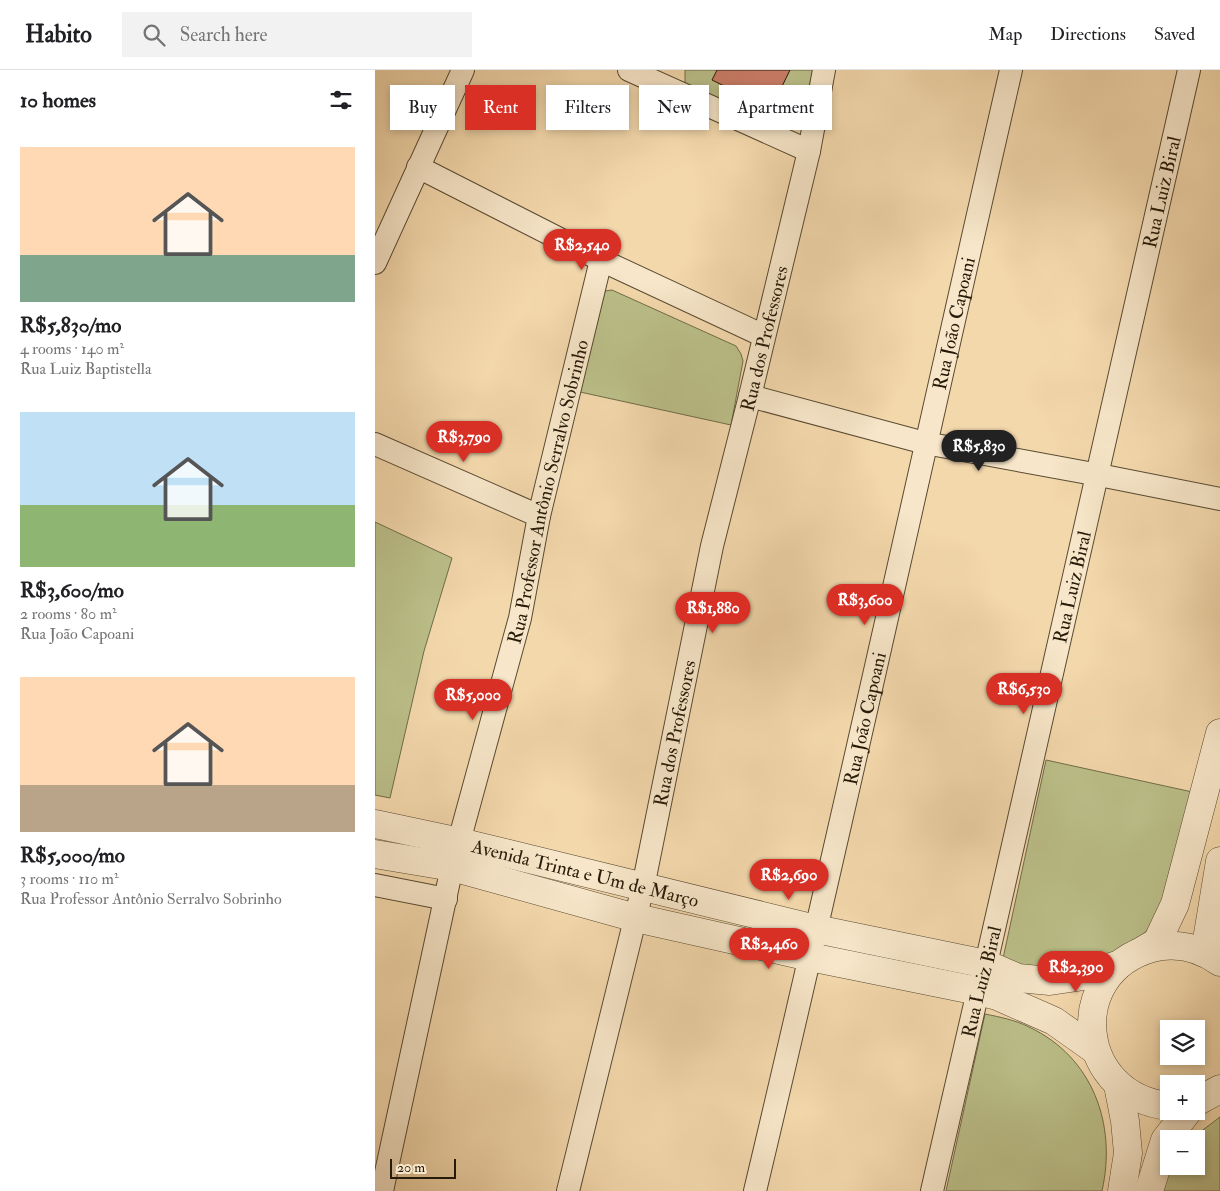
<!DOCTYPE html>
<html lang="en">
<head>
<meta charset="utf-8">
<style>
  :root { --surface:#fff; --page:#f2f2f2; --text:#202124; --muted:#757577; --line:#e0e0e0; --accent:#d93025 }
  body { margin:0; font-family:"IM FELL Double Pica",serif; background:var(--page); color:var(--text); height:100vh; display:flex; flex-direction:column; font-size:19px; white-space:nowrap }
  * { box-sizing:border-box; margin:0 }
  p { font-size:16px; color:var(--muted) }
  .icon { flex:none; width:28px; height:28px; fill:none; stroke:currentColor; stroke-width:2; stroke-linecap:round; stroke-linejoin:round }
  .map { position:relative; flex:1; overflow:hidden }
  .panel { display:flex; flex-direction:column; background:var(--surface); width:375px }
  .panel>* { flex:none }
  .top-card { position:absolute; left:15px; top:15px; width:475px; height:45px; display:flex; gap:10px }
  .buttons { position:absolute; left:785px; top:950px; display:grid; gap:10px }
  .buttons a { display:grid; place-items:center; width:45px; height:45px; border-radius:0px; background:var(--surface); box-shadow:0 2px 8px #0003; font-size:25px }
  .scale { position:absolute; left:15px; bottom:12px; width:66px; box-sizing:border-box; padding-left:5px; border:2px solid #261a08; border-top:0; font-size:14px; line-height:18px; white-space:nowrap; color:#261a08; -webkit-text-stroke:4px #f7e6c9; paint-order:stroke }
  .price { position:absolute; translate:-50% -42px; padding:0 11px; border-radius:18px; background:var(--accent); color:#fff; font-size:16px; line-height:32px; filter:drop-shadow(0 1px 2px #0008) }
  .price::after { content:''; position:absolute; left:50%; top:30px; width:15px; height:11px; margin-left:-8px; background:inherit; clip-path:polygon(0 0,100% 0,50% 100%) }
  .price.on { background:#222; color:#fff }
  ul { padding:0; list-style:none }
  li { display:grid; align-content:center; gap:10px; height:265px; padding:0 20px }
  li span { display:grid; place-items:center; height:155px; border-radius:0px; color:#555 }
  li>.icon { margin-inline-start:auto }
  span .icon { width:90px; height:90px; fill:#fffc; stroke-width:1 }
  li b { font-size:21px }
  h2 { display:flex; justify-content:space-between; align-items:center; height:60px; padding:0 20px; font-size:21px }
  .tag { padding:0 18px; border-radius:0px; background:var(--surface); box-shadow:0 2px 8px #0003; font-size:18px; line-height:45px }
  .tag.on { background:var(--accent); color:#fff }
  header { display:flex; align-items:center; gap:30px; box-sizing:border-box; height:70px; padding:0 25px; background:var(--surface); border-bottom:1px solid var(--line) }
  header strong { font-size:24px }
  nav { display:flex; gap:28px; margin-inline-start:auto; font-size:18px }
  .search { width:350px; height:45px; background:var(--page); display:flex; align-items:center; gap:12px; box-sizing:border-box; padding:0 18px; border-radius:0px; color:var(--muted); font-size:19px }
  main { display:flex; flex:1; min-height:0 }
  .map>svg:first-child { display:block }
  .green { fill:#bbbf89; stroke:#706c48 }
  .building { fill:#cb7e69; stroke:#261a08 }
  .lines { fill:none; stroke-linecap:round; stroke-linejoin:round }
  .minor-casing { stroke:#594a31; stroke-width:24 }
  .tertiary-casing { stroke:#594a31; stroke-width:29 }
  .minor { stroke:#f7e6c9; stroke-width:22 }
  .tertiary { stroke:#f7e6c9; stroke-width:28 }
  .labels { text-anchor:middle; stroke-width:5; stroke-linejoin:round; paint-order:stroke }
  .street-label { font-size:19px; fill:#261a08; stroke:#f7e6c9 }
</style>
</head>
<body>
<header>
<strong>Habito</strong>
<div class="search"><svg class="icon" aria-label="search" viewBox="0 0 24 24"><circle cx="10" cy="10" r="6"/><path d="M15 15l6 6"/></svg>Search here</div>
<nav><a>Map</a><a>Directions</a><a>Saved</a></nav>
</header>
<main>
<section class="panel">
<h2>10 homes<svg class="icon" aria-label="filters" viewBox="0 0 24 24"><path d="M4 7h16M4 17h16"/><circle cx="9" cy="7" r="2"/><circle cx="15" cy="17" r="2"/></svg></h2>
<ul>
<li><span style="background:linear-gradient(#ffd9b3 70%,#7fa58c 0)"><svg class="icon" aria-label="home" viewBox="0 0 24 24"><path d="M3 11l9-7 9 7M6 9v11h12V9"/></svg></span><div><b>R$5,830/mo</b><p>4 rooms · 140 m²</p><p>Rua Luiz Baptistella</p></div></li>
<li><span style="background:linear-gradient(#bfe0f5 60%,#8fb573 0)"><svg class="icon" aria-label="home" viewBox="0 0 24 24"><path d="M3 11l9-7 9 7M6 9v11h12V9"/></svg></span><div><b>R$3,600/mo</b><p>2 rooms · 80 m²</p><p>Rua João Capoani</p></div></li>
<li><span style="background:linear-gradient(#ffd9b3 70%,#b9a48a 0)"><svg class="icon" aria-label="home" viewBox="0 0 24 24"><path d="M3 11l9-7 9 7M6 9v11h12V9"/></svg></span><div><b>R$5,000/mo</b><p>3 rooms · 110 m²</p><p>Rua Professor Antônio Serralvo Sobrinho</p></div></li>
</ul>
</section>
<div class="map">
<svg width="845" height="1121" viewBox="0 0 845 1121">
  <rect width="100%" height="100%" fill="#f3d8ac"/>
  <filter id="stains"><feTurbulence type="fractalNoise" baseFrequency=".004" numOctaves="4"/><feColorMatrix values="0 0 0 0 .2 0 0 0 0 .09 0 0 0 0 .02 0 0 0 .5 -.17"/></filter>
  <radialGradient id="worn" r=".72"><stop offset=".6" stop-color="#630" stop-opacity="0"/><stop offset="1" stop-color="#630" stop-opacity=".3"/></radialGradient>
  <!-- green -->
  <path class="green" d="M310 0H438L428 45 419 56 407 57 310 13Z
    M237 220 361 276 366 284 368 291 356 355 205 322 230 221Z
    M0 452 77 488 49 581 15 728 0 725Z
    M671 690 822 723 798 818 778 854 764 869 747 882 688 902 627 893Z
    M610 944C625 947 640 950 654 957 718 987 742 1055 727 1121H571Z
    M845 1047V1121H783L794 1096H821V1069H816Z"/>
  <!-- building -->
  <path class="building" d="M342 0H415L396 39 337 10Z"/>
  <g class="lines">
    <defs>
      <g id="minor">
        <path d="M254 0 434 81"/>
        <path d="M43 97 226 190 389 266"/>
        <path d="M0 193 88 0"/>
        <path d="M375 326 550 373 724 405 845 429"/>
        <path d="M0 374 164 446"/>
        <path d="M0 815 71 829"/>
        <path id="s1" d="M7 1121 77 797 145 548 164 446 226 190"/>
        <path id="s2" d="M193 1121 268 817 337 476 375 326 434 81 449 0"/>
        <path id="s3" d="M380 1121C469 748 550 374 636 0"/>
        <path id="s4" d="M557 1121 603 921 611 894 814 0"/>
      </g>
      <g id="tertiary">
        <path id="s5" d="M0 754 85 772 441 859 611 894 643 908 675 911 709 906 745 894"/>
        <path d="M0 784 77 797 261 848 435 887 603 921 622 926 679 951 720 980"/>
        <path d="M765 882 782 872 800 834 845 663"/>
        <path d="M830 882 845 791"/>
        <path d="M743 1015 750 1051 753 1083 747 1121"/>
        <path d="M821 1032 845 1019"/>
        <path d="M794 1036C702 1027 688 903 777 878 801 872 825 878 845 892"/>
        <path d="M774 1121 790 1070 813 1041"/>
      </g>
    </defs>
    <!-- minor casing -->
    <use href="#minor" class="minor-casing"/>
    <!-- tertiary casing -->
    <use href="#tertiary" class="tertiary-casing"/>
    <!-- minor -->
    <use href="#minor" class="minor"/>
    <!-- tertiary -->
    <use href="#tertiary" class="tertiary"/>
  </g>
  <g class="labels">
    <!-- street labels -->
    <g class="street-label">
      <text dy="7" stroke="none"><textPath href="#s4" startOffset="1025">Rua Luiz Biral</textPath></text>
      <text dy="7" stroke="none"><textPath href="#s3" startOffset="890">Rua João Capoani</textPath></text>
      <text dy="7" stroke="none"><textPath href="#s2" startOffset="875">Rua dos Professores</textPath></text>
      <text dy="7" stroke="none"><textPath href="#s1" startOffset="719">Rua Professor Antônio Serralvo Sobrinho</textPath></text>
      <text dy="7" stroke="none"><textPath href="#s4" startOffset="620">Rua Luiz Biral</textPath></text>
      <text dy="7" stroke="none"><textPath href="#s3" startOffset="485">Rua João Capoani</textPath></text>
      <text dy="7" stroke="none"><textPath href="#s2" startOffset="470">Rua dos Professores</textPath></text>
      <text dy="7" stroke="none"><textPath href="#s5" startOffset="216">Avenida Trinta e Um de Março</textPath></text>
      <text dy="7" stroke="none"><textPath href="#s4" startOffset="215">Rua Luiz Biral</textPath></text>
    </g>
  </g>
  <rect width="100%" height="100%" filter="url(#stains)"/>
  <rect width="100%" height="100%" fill="url(#worn)"/>
</svg>
<div class="buttons">
<a><svg class="icon" aria-label="layers" viewBox="0 0 24 24"><path d="M12 4l9 5-9 5-9-5zM3 14l9 5 9-5"/></svg></a>
<a>+</a>
<a>−</a>
</div>
<div class="scale">20 m</div>
<b class="price" style="left:207px;top:201px">R$2,540</b>
<b class="price" style="left:89px;top:393px">R$3,790</b>
<b class="price on" style="left:604px;top:402px">R$5,830</b>
<b class="price" style="left:490px;top:556px">R$3,600</b>
<b class="price" style="left:338px;top:564px">R$1,880</b>
<b class="price" style="left:649px;top:645px">R$6,530</b>
<b class="price" style="left:98px;top:651px">R$5,000</b>
<b class="price" style="left:414px;top:831px">R$2,690</b>
<b class="price" style="left:394px;top:900px">R$2,460</b>
<b class="price" style="left:701px;top:923px">R$2,390</b>
<div class="top-card">
<a class="tag">Buy</a>
<a class="tag on">Rent</a>
<a class="tag">Filters</a>
<a class="tag">New</a>
<a class="tag">Apartment</a>
</div>
</div>
</main>
</body>
</html>
